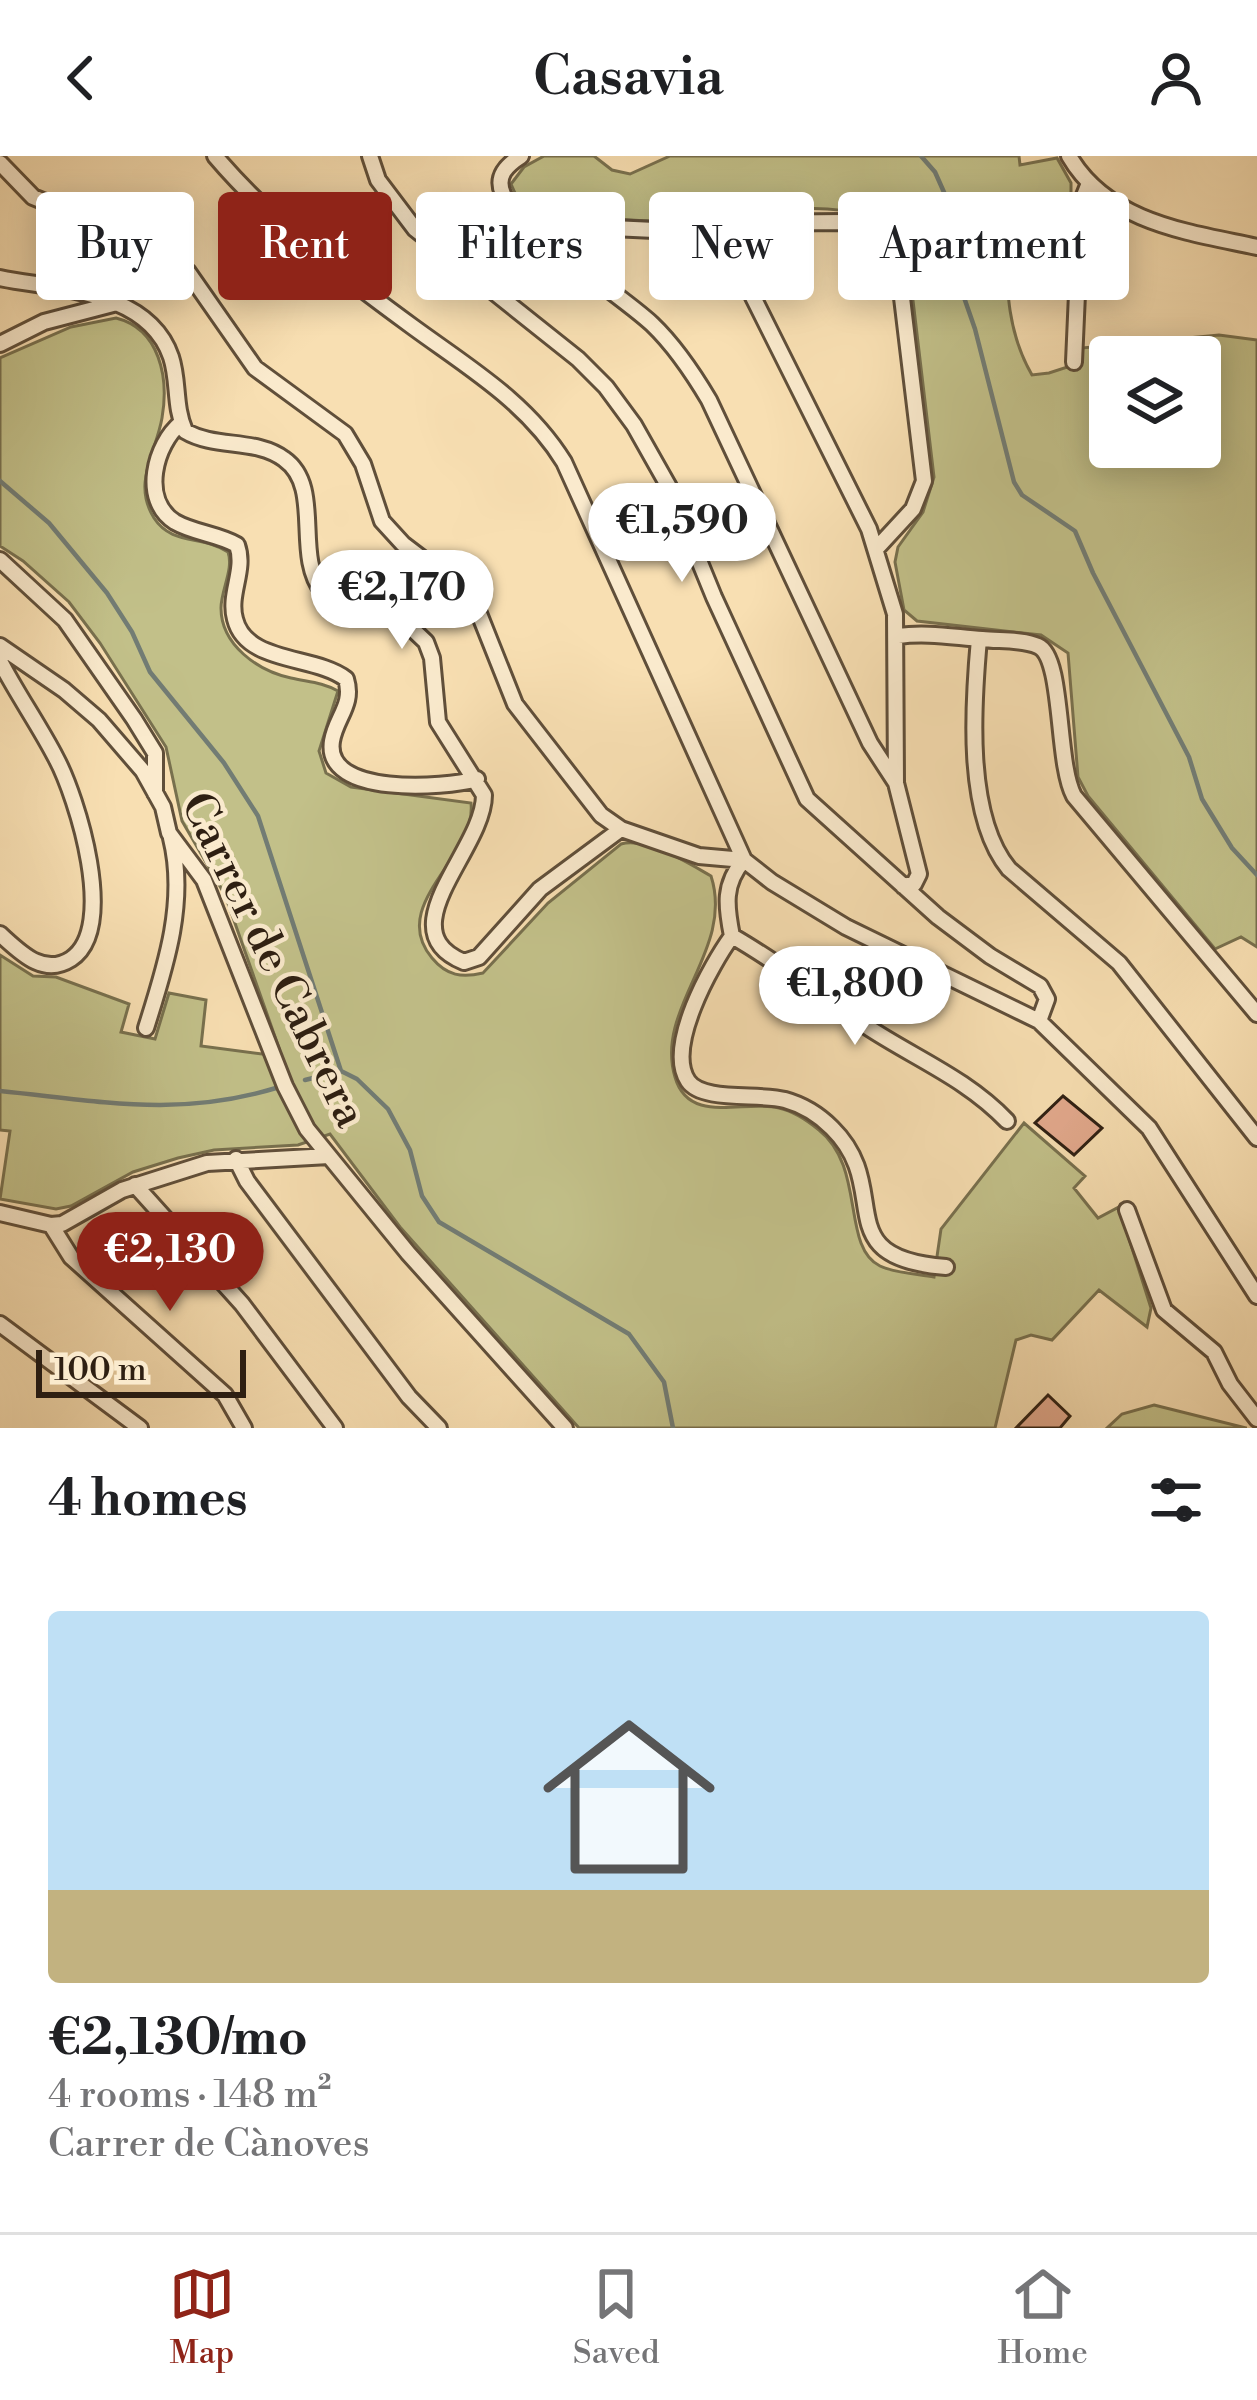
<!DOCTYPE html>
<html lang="en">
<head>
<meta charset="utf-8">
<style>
  :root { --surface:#fff; --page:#f2f2f2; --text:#202124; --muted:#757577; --line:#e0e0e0; --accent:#8f2418 }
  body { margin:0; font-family:"Libre Bodoni",serif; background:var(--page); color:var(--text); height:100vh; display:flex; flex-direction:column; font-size:45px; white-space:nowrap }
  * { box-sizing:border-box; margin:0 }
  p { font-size:39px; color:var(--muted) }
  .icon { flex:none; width:66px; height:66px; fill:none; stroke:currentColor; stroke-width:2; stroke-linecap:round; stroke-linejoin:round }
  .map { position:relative; height:1272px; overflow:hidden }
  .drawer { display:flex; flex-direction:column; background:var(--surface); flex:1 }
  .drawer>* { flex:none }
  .guide { position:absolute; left:36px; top:36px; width:1185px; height:108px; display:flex; gap:24px }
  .controls { position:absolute; left:1089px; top:180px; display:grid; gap:24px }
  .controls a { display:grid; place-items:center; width:132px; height:132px; border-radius:12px; background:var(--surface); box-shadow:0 6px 30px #0003; font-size:60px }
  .scale { position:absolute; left:36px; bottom:30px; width:210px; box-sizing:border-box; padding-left:12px; border:6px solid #2e1f12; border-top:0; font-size:33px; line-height:42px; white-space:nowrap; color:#2e1f12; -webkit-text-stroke:9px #faeacd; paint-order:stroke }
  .price { position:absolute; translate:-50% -102px; padding:0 27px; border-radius:42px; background:#fff; color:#222; font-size:39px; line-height:78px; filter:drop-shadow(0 3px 6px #0008) }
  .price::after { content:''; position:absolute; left:50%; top:72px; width:36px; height:27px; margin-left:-18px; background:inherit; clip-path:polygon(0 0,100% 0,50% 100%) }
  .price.active { background:var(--accent); color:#fff }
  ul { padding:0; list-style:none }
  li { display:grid; align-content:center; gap:24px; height:636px; padding:0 48px }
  li span { display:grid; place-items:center; height:372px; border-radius:12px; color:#555 }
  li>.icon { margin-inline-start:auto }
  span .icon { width:216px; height:216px; fill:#fffc; stroke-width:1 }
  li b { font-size:51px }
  h2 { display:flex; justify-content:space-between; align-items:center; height:144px; padding:0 48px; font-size:51px }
  .chip { padding:0 42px; border-radius:12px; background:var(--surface); box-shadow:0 6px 30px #0003; font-size:42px; line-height:108px }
  .chip.active { background:var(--accent); color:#fff }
  header { display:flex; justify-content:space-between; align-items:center; height:156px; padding:0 48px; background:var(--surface); font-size:54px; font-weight:600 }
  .dock { display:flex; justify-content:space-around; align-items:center; height:168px; border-top:3px solid var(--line); background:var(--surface); font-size:33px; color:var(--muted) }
  .dock a { display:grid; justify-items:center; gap:6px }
  .dock .active { color:var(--accent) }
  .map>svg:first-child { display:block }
  .green { fill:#c2c089; stroke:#78704e; stroke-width:3; fill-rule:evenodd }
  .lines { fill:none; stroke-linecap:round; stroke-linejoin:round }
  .stream { stroke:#727c74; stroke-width:4.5 }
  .building { fill:#e3a98d; stroke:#2e1f12; stroke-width:3 }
  .street-casing { stroke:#604f3a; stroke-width:20 }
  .street { stroke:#faeacd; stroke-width:14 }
  .labels { text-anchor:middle; stroke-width:9; stroke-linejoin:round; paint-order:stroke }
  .street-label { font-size:45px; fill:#2e1f12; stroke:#faeacd }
</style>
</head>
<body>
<header><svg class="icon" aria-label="back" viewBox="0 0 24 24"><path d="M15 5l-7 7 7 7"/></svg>Casavia<svg class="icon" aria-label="person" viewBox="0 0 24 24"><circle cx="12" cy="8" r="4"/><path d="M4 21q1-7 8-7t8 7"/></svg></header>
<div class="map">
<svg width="1257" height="1272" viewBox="0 0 1257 1272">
  <rect width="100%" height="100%" fill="#f8dfb2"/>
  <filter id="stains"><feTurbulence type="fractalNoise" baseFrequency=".00167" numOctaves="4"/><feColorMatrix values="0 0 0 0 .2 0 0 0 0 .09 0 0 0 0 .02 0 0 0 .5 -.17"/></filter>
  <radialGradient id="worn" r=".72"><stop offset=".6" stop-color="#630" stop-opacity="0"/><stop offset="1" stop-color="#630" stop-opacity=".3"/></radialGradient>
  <!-- green -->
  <path class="green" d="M544 0H594L612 14 630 18 670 0H1019L1020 9 1057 2 1071 27V51L1005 66C1007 120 1004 171 1032 219L1049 217 1080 207 1081 192 1219 179 1257 184V791L1241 781 1215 793 1088 640 1078 621 1068 497 1041 479 917 465 904 454 895 406 898 391 923 356 934 321 909 111C899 87 885 68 860 59 815 42 732 63 684 65 652 66 554 62 527 49 517 44 515 37 511 28L524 11ZM1110 201H1200V291H1110Z
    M116 162C160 173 169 222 162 262 156 297 132 327 154 362 172 390 203 379 228 396 234 413 221 434 221 452 221 489 258 515 291 522 308 526 322 526 338 535L319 595 326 617 351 631 471 647C477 702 387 748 432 802 447 820 462 822 483 817L548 747 621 688C647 681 688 707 711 720 735 794 654 852 675 921 689 970 745 943 779 952 793 955 808 965 819 974 866 1011 841 1091 880 1110 895 1117 917 1118 934 1121L941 1073 1024 967 1085 1020 1074 1032 1098 1062 1119 1051 1151 1152 1147 1171 1099 1134 1052 1184 1031 1179 1016 1184 995 1272H579L400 1071 330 978 298 989 214 994 178 1002 133 1016 71 1050 56 1053 0 1043 10 975 0 974V799L33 820 56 821 129 848 121 876 155 883 169 837 206 844 201 890 262 898 279 892 225 739 182 665 166 591 100 487 69 446 23 405 0 390V202L71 171Z
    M1154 1249 1246 1272H1247H1107L1122 1258Z"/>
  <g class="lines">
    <!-- stream -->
    <path class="stream" d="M921 0 935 16 947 43 951 104 975 173 1014 326 1022 339 1075 375 1093 417 1189 601 1202 643 1232 692 1257 719
      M0 325 49 367 107 437 132 476 150 516 224 607 258 660 341 915
      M305 924 341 915 357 923 388 953 410 994 422 1040 439 1066 629 1178 664 1226 673 1272
      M0 935C100 945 177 962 276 932"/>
  </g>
  <!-- building -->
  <path class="building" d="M1063 940 1102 972 1074 999 1035 967Z
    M1048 1239 1070 1260 1060 1272H1016Z"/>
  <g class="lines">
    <defs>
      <path id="street" d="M215 0C271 66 342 119 413 171 469 212 527 246 564 306L744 704 772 726 846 771 1039 865 1149 972 1257 1140
        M370 0 378 24 415 73 578 203 606 231 634 269 669 331 714 441 807 643 938 761 990 800 1040 830 1047 843 1039 865
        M521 0C507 9 495 20 503 38 517 73 619 137 652 168 675 190 693 217 709 244L870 587 896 627
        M1069 0C1108 67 1188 76 1257 91
        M0 7 33 41 163 94 188 116 255 212 345 278 363 308 382 365 403 388 462 433 476 450 515 548 601 659 621 673 699 700 744 704
        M527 68 697 76 740 67 845 66 873 76 884 85 897 108 900 125 924 325 913 353 877 392
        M719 73 869 373 895 458 896 627 919 718 914 728 903 730
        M0 122C59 134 148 134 171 201 179 225 174 250 185 275 215 293 256 282 284 303 324 331 293 399 323 436L405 466 426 486 432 502 438 566 484 639C484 694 386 774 464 806L479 801 540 733 621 673
        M0 188 44 166 113 148
        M1074 206 1081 47 1089 27
        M181 267C155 288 140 344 175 366 194 377 218 378 237 389 246 414 228 438 235 463 246 508 315 499 346 523 354 549 336 561 332 585 323 641 445 632 477 623
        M0 404 65 464 134 563 155 597V637
        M898 480C927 476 953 481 982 483 999 485 1022 483 1038 490 1064 501 1056 607 1074 640L1257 858
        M979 483C973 549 965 660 1009 713L1119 807 1257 982
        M0 490 64 534 99 564 143 615 163 651 169 677 204 724 285 930 307 973 408 1097 565 1272
        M0 505C17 538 39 569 56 602 77 641 118 772 71 803 43 821 20 796 0 778
        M744 704C723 728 726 750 732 780 711 809 665 891 688 925 702 946 759 937 785 944 803 949 818 958 832 972 895 1034 825 1102 946 1111
        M732 780C779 807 821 839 866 870 914 902 966 922 1007 965
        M146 872C165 812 187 746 171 682
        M236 1003 247 1025 409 1241 439 1272
        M135 1029 242 1148 335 1272
        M1127 1054 1164 1154 1214 1196 1230 1228 1257 1263
        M0 1057 51 1069 62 1068 122 1034 207 1007 329 1000
        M51 1069 71 1101 225 1239 244 1272
        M0 1168 140 1272"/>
    </defs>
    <!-- street casing -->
    <use href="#street" class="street-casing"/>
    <!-- street -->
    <use href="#street" class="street"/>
  </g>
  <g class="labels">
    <!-- street labels -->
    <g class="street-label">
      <text transform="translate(275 803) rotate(64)" y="16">Carrer de Cabrera</text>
    </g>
  </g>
  <rect width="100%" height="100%" filter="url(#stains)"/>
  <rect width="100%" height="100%" fill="url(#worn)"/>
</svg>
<div class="controls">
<a><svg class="icon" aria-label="layers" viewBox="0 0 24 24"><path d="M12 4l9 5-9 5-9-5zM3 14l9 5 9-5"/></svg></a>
</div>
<div class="scale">100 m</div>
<b class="price" style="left:682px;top:429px">€1,590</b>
<b class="price" style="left:402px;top:496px">€2,170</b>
<b class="price" style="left:855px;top:892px">€1,800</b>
<b class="price active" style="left:170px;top:1158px">€2,130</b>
<div class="guide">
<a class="chip">Buy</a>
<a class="chip active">Rent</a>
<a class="chip">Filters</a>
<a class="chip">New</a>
<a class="chip">Apartment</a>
</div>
</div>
<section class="drawer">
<h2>4 homes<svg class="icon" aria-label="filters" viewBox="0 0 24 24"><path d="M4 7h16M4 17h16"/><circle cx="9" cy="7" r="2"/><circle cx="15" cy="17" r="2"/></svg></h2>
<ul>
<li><span style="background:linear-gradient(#bfe0f5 75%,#c2b280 0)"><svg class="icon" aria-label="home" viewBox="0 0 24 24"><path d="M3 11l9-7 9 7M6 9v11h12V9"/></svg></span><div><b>€2,130/mo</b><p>4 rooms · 148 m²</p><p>Carrer de Cànoves</p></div></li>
</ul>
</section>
<nav class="dock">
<a class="active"><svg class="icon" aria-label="map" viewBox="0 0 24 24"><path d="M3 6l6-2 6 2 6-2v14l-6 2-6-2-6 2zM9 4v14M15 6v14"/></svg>Map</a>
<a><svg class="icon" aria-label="saved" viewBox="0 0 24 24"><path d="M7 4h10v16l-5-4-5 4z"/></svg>Saved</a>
<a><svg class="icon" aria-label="home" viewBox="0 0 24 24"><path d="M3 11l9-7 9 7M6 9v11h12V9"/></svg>Home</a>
</nav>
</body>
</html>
